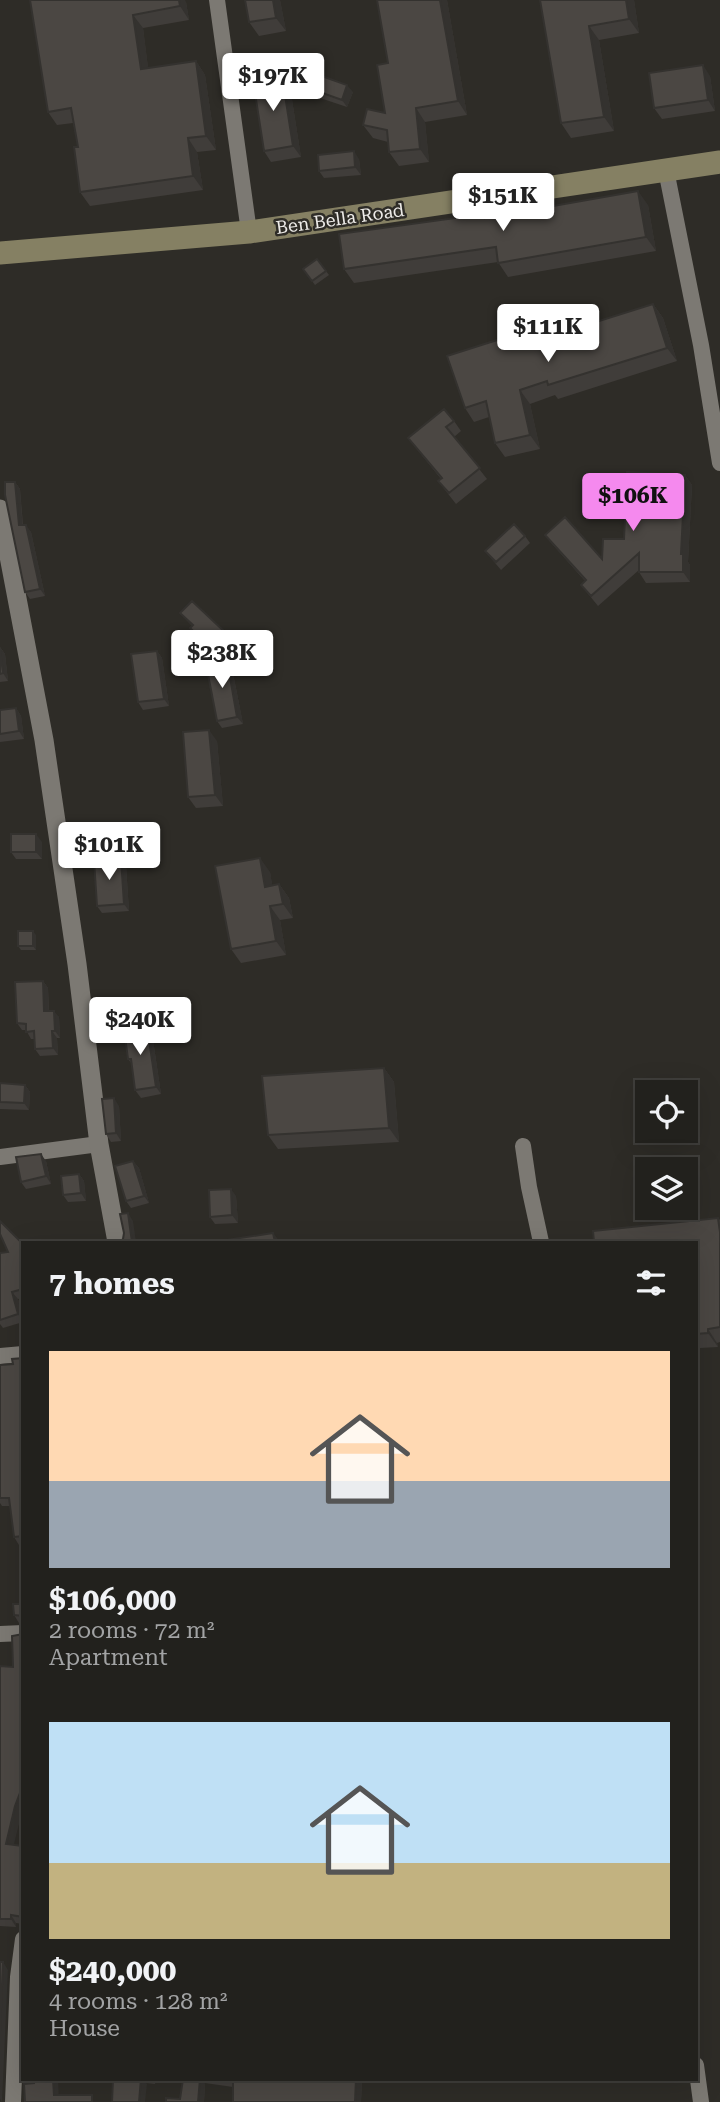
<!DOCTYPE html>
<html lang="en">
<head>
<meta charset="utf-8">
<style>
  :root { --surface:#22211d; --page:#2e2e2a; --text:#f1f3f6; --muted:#a2a3a4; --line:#3f3e3b; --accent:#f589ee }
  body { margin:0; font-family:"Roboto Serif",serif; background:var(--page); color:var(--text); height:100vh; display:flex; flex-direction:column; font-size:26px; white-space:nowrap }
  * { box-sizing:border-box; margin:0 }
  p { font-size:23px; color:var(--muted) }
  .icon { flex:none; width:38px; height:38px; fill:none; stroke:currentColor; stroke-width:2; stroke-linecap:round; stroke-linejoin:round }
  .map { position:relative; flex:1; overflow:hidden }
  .details { position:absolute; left:21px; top:1241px; width:677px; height:840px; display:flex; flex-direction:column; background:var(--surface); border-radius:0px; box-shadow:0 7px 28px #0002,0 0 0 2px var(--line) }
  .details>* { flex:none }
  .tools { position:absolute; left:635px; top:1080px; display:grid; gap:14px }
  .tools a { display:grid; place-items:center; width:63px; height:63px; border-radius:0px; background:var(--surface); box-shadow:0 7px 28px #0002,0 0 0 2px var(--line); font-size:35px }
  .price { position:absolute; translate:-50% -60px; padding:0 16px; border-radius:7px; background:#fff; color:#222; font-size:23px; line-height:46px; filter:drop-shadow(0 2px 4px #0008) }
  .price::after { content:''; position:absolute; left:50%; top:42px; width:21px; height:16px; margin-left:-10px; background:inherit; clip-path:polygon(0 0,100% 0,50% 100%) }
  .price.current { background:var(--accent); color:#111 }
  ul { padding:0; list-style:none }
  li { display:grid; align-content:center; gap:14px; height:371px; padding:0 28px }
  li span { display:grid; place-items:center; height:217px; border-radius:0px; color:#555 }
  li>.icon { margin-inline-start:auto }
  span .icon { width:126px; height:126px; fill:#fffc; stroke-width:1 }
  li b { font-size:30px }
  h2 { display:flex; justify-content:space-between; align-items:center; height:84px; padding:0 28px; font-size:30px }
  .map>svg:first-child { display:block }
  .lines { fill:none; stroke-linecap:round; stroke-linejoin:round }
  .minor { stroke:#7c7973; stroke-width:16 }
  .tertiary { stroke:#7c7973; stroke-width:19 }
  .secondary { stroke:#858063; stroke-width:23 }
  .wall { fill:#403d3a }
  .shaded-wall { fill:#34322f }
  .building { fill:#4b4743; stroke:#34322f; stroke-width:2 }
  .labels { text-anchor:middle; stroke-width:5; stroke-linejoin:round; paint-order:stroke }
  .street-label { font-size:18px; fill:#edebe8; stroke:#2e2c27 }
</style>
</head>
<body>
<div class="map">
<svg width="720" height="2102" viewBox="0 0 720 2102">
  <rect width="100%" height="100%" fill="#2e2c27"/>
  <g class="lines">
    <!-- minor -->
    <path class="minor" d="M217 0 249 232
      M666 170 701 345 720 463
      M523 1146 529 1187 541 1242
      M0 1157 99 1144
      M0 1356 23 1354
      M0 1634 23 1633
      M696 2065 701 2102
      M13 2102 18 1977 23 1939"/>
    <!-- tertiary -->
    <path class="tertiary" d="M0 509 44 740 77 964 99 1144 117 1242"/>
    <!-- secondary -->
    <path class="secondary" d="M0 253 249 232 720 162"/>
  </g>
  <!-- wall -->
  <path class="wall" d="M30 0 186 2 189 20 143 28 148 68 196 61 205 75 216 150 197 152 203 190 90 206 80 192 78 147 73 123 57 125 48 112Z
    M245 0H280L286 31 259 36 249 22Z
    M377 0H447L467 115 425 122 429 162 399 166 389 152 388 142 373 138 363 125 385 113 388 63Z
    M540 0H634L639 33 599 40 614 131 571 138 561 123Z
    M710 76 715 111 662 119 654 108Z
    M290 87 301 157 271 162 264 151Z
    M311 89 353 92 347 107 317 97Z
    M359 159 361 175 324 178 319 171Z
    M648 205 656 251 508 277 498 262 354 283 344 269 484 214 487 218Z
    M317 259 329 275 315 285 303 269Z
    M653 304 663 318 677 361 558 399 555 395 530 404 540 449 505 457 495 443 489 417 474 422 465 408 522 332 529 343Z
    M454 421 461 431 454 437 487 479 456 504 438 481 441 479 408 438Z
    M685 475 692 485 688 562 690 565V582L646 583 639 572V570L598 606 581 585 585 581 553 545 545 535 602 559 624 539Z
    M15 482 20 489 23 525 31 532 45 596 30 599 25 592Z
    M525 536 530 543 501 570 485 551Z
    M180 613 228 635 233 643 218 657 195 635 190 628 192 626Z
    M0 647 5 654 8 681 0 682Z
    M157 651 162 658 169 706 143 710 138 702Z
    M227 660 232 668 243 724 222 728 217 721Z
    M16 708 21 716 24 739 0 742V710Z
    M217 741 223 806 196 808 188 797Z
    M42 842V859H16L11 852Z
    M126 865 129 911 102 913 97 906Z
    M270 872 272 885 279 884 289 898 293 918 280 920 286 955 241 963 231 949Z
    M36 935V950H21L18 946Z
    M43 981 48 988 49 1011 59 1017 60 1038H57L58 1055 40 1056 35 1049 34 1039H31L26 1030H22L17 1023Z
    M147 1026 152 1033 161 1094 141 1098 135 1090 132 1064 128 1059Z
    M384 1068 394 1082 399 1142 278 1149 268 1135Z
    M0 1083 25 1085 30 1092 29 1110 0 1109Z
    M119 1106 121 1141 111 1142 106 1134Z
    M46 1161 51 1184 26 1189 21 1182Z
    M133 1161 139 1168 149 1203 131 1208 126 1201Z
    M79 1174 84 1181 86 1201 68 1202 63 1195Z
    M236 1196 238 1223 215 1224 210 1217Z
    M718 1218 720 1220V1342L717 1343 718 1347 700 1348V1350L696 1351V1242Z
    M23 1244V1298L18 1299 23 1322 3 1328 0 1324V1253L8 1252Z
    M23 1358V1545H19L14 1537 10 1506H2L0 1503V1365L13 1364Z
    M23 1604V1623H19L14 1615Z
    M0 1666 21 1814 13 1845 23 1846V1924L16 1923V1927L0 1926Z
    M113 2079H156L155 2084Z
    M183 2079H362L361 2102H233V2087L205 2083 204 2102H166L180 2099Z"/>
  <!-- shaded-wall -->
  <path class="shaded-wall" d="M179 0H185L186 2 189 20 180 6Z
    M273 0H280L286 31 276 18Z
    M440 0H447L467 115 458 101Z
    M626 0H634L639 33 629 19Z
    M133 15 143 28 150 83 141 69Z
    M589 26 599 40 614 131 604 117Z
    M196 61 205 75 216 150 206 136Z
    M703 65 710 76 715 111 708 100Z
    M282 76 290 87 301 157 293 146Z
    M347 85 353 92 347 107 342 100Z
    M416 108 425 122 429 162 420 149Z
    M188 138 197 152 203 190 193 176Z
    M354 151 359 159 361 175 355 167Z
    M638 191 648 205 656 251 646 237Z
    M653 304 663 318 677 361 667 348Z
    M522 332 531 346 526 344Z
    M520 390 530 404 540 449 530 435Z
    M685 475 692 485 688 562 690 565V582L683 572 681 554Z
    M15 482 20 489 23 532 19 525Z
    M26 525 31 532 45 596 40 589Z
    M0 647 5 654 8 681 3 673Z
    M157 651 162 658 169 706 164 699Z
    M227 660 232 668 243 724 237 717Z
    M16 708 21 716 24 739 19 731Z
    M209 730 217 741 223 806 215 795Z
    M36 834 42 842V859L36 852Z
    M121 858 126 865 129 911 124 904Z
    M260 858 270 872 275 901 265 887Z
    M279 884 289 898 293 918 283 904Z
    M270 906 280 920 286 955 276 941Z
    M33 931 36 935V950L33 946Z
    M43 981 48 988 49 1018 44 1011Z
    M54 1011 59 1017 60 1038 55 1031Z
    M147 1026 152 1033 161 1094 156 1087Z
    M52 1031 57 1038 58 1055 53 1048Z
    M384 1068 394 1082 399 1142 389 1128Z
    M25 1085 30 1092 29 1110 24 1103Z
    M114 1098 119 1106 121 1141 116 1133Z
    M41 1154 46 1161 51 1184 46 1176Z
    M133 1161 139 1168 149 1203 144 1196Z
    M79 1174 84 1181 86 1201 81 1193Z
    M231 1189 236 1196 238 1223 232 1215Z
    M128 1213 133 1221 136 1242H132Z
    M273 1233 280 1242H275Z
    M12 1292 18 1299 23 1321 18 1314Z
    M708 1329 717 1343 718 1347 708 1333Z
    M23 1785V1808L12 1852 6 1844 15 1806Z
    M11 1915 16 1923V1927L11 1919Z
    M3 1962 8 1970 2 2102 0 2099V2031Z
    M53 2079H58L59 2102 54 2095Z
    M141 2079H143L147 2084 145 2102H139Z
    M200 2079H202L205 2083 204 2102H198Z
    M356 2079H362L361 2102H355Z"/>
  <!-- building -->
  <path class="building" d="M30 0H179L180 6 133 15 141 69 196 61 206 136 188 138 193 176 80 192 74 147H78L71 108 48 112Z
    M245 0H273L276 18 249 22Z
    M377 0H440L458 101 416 108 420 149 389 152 387 130 363 125 367 109 385 113 377 65 388 63Z
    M540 0H626L629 19 589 26 604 117 561 123Z
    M703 65 708 100 654 108 649 73Z
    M316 74 347 85 342 100 311 89Z
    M282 76 293 146 264 151 253 80Z
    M354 151 355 167 319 171 318 155Z
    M638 191 646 237 498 263 496 247 344 269 339 234 484 214 485 218Z
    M317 259 326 271 312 281 303 269Z
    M653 304 667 348 548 385 547 381 520 390 530 435 495 443 486 401 465 408 447 356 522 332 526 344Z
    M444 409 454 421 446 427 480 468 449 493 438 481 442 478 408 438Z
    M627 472 685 475 681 554H683V572H639V553L591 596 581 585 586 580 545 535 565 517 602 559 603 539H624Z
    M5 482H15L19 525H26L40 589 25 592 5 495Z
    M514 524 525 536 496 562 485 551Z
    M192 601 228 635 213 650 190 628 193 625 180 613Z
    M0 650 3 673 0 674Z
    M157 651 164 699 138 702 131 654Z
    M227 660 237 717 217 721 206 664Z
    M16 708 19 731 0 734V710Z
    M209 730 215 795 188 797 183 732Z
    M11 834H36V852H11Z
    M121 858 124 904 97 906 94 860Z
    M260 858 265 887 279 884 283 904 270 906 276 941 231 949 215 866Z
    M18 931H33V946H18Z
    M43 981 44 1011H54L55 1031H52L53 1048 35 1049 34 1031 26 1032V1024L17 1023 15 982Z
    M147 1026 156 1087 135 1090 131 1059H128L124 1029Z
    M384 1068 389 1128 268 1135 262 1076Z
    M0 1083 25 1085 24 1103 0 1102Z
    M114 1098 116 1133 106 1134 102 1099Z
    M41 1154 46 1176 21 1182 16 1157Z
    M133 1161 144 1196 126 1201 115 1166Z
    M79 1174 81 1193 63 1195 61 1176Z
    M231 1189 232 1215 210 1217 209 1190Z
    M128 1213 132 1242H120L123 1239 124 1233 120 1214Z
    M718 1218 720 1232V1327L708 1329V1333L696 1334V1242H594L593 1231Z
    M0 1221 23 1244V1289L12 1292 18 1314 0 1320V1253L8 1252 0 1234Z
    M273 1233 275 1242H228L227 1240Z
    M23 1358V1536L14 1537 9 1498H0V1365L13 1364 12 1359Z
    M13 1604H23V1616L14 1615Z
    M23 1634V1785L15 1806 6 1844 23 1846V1917L11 1915V1919H0V1666L13 1667 12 1636Z
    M0 1962H3L0 2031Z
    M23 1999V2042L20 2041Z
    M34 2079H53L54 2095H92V2102H25L24 2084 34 2083Z
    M113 2079H141L139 2102H112Z
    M183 2079H200L198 2102H166V2098L180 2099Z
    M229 2079H356L355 2102H233V2080Z"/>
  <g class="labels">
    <!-- street labels -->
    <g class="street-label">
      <text transform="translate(340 219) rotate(-8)" y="6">Ben Bella Road</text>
    </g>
  </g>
</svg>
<div class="tools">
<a><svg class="icon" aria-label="locate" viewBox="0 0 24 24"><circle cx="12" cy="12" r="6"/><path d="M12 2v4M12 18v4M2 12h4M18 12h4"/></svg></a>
<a><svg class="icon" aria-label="layers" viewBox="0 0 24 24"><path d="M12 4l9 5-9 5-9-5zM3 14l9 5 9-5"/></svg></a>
</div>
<b class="price" style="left:273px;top:113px">$197K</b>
<b class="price" style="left:503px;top:233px">$151K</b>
<b class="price" style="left:548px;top:364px">$111K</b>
<b class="price current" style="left:633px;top:533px">$106K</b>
<b class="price" style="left:222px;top:690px">$238K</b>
<b class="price" style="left:109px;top:882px">$101K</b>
<b class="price" style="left:140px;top:1057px">$240K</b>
<section class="details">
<h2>7 homes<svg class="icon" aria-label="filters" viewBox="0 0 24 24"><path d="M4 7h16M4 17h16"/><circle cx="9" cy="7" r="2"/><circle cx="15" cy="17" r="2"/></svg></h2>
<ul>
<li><span style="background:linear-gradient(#ffd9b3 60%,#9aa5b1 0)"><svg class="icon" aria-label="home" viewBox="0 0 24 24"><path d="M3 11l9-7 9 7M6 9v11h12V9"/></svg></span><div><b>$106,000</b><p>2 rooms · 72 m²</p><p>Apartment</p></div></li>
<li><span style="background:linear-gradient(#bfe0f5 65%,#c2b280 0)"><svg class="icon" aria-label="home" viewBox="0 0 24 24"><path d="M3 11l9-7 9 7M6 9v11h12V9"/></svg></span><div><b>$240,000</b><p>4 rooms · 128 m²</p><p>House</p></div></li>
</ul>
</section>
</div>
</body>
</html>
